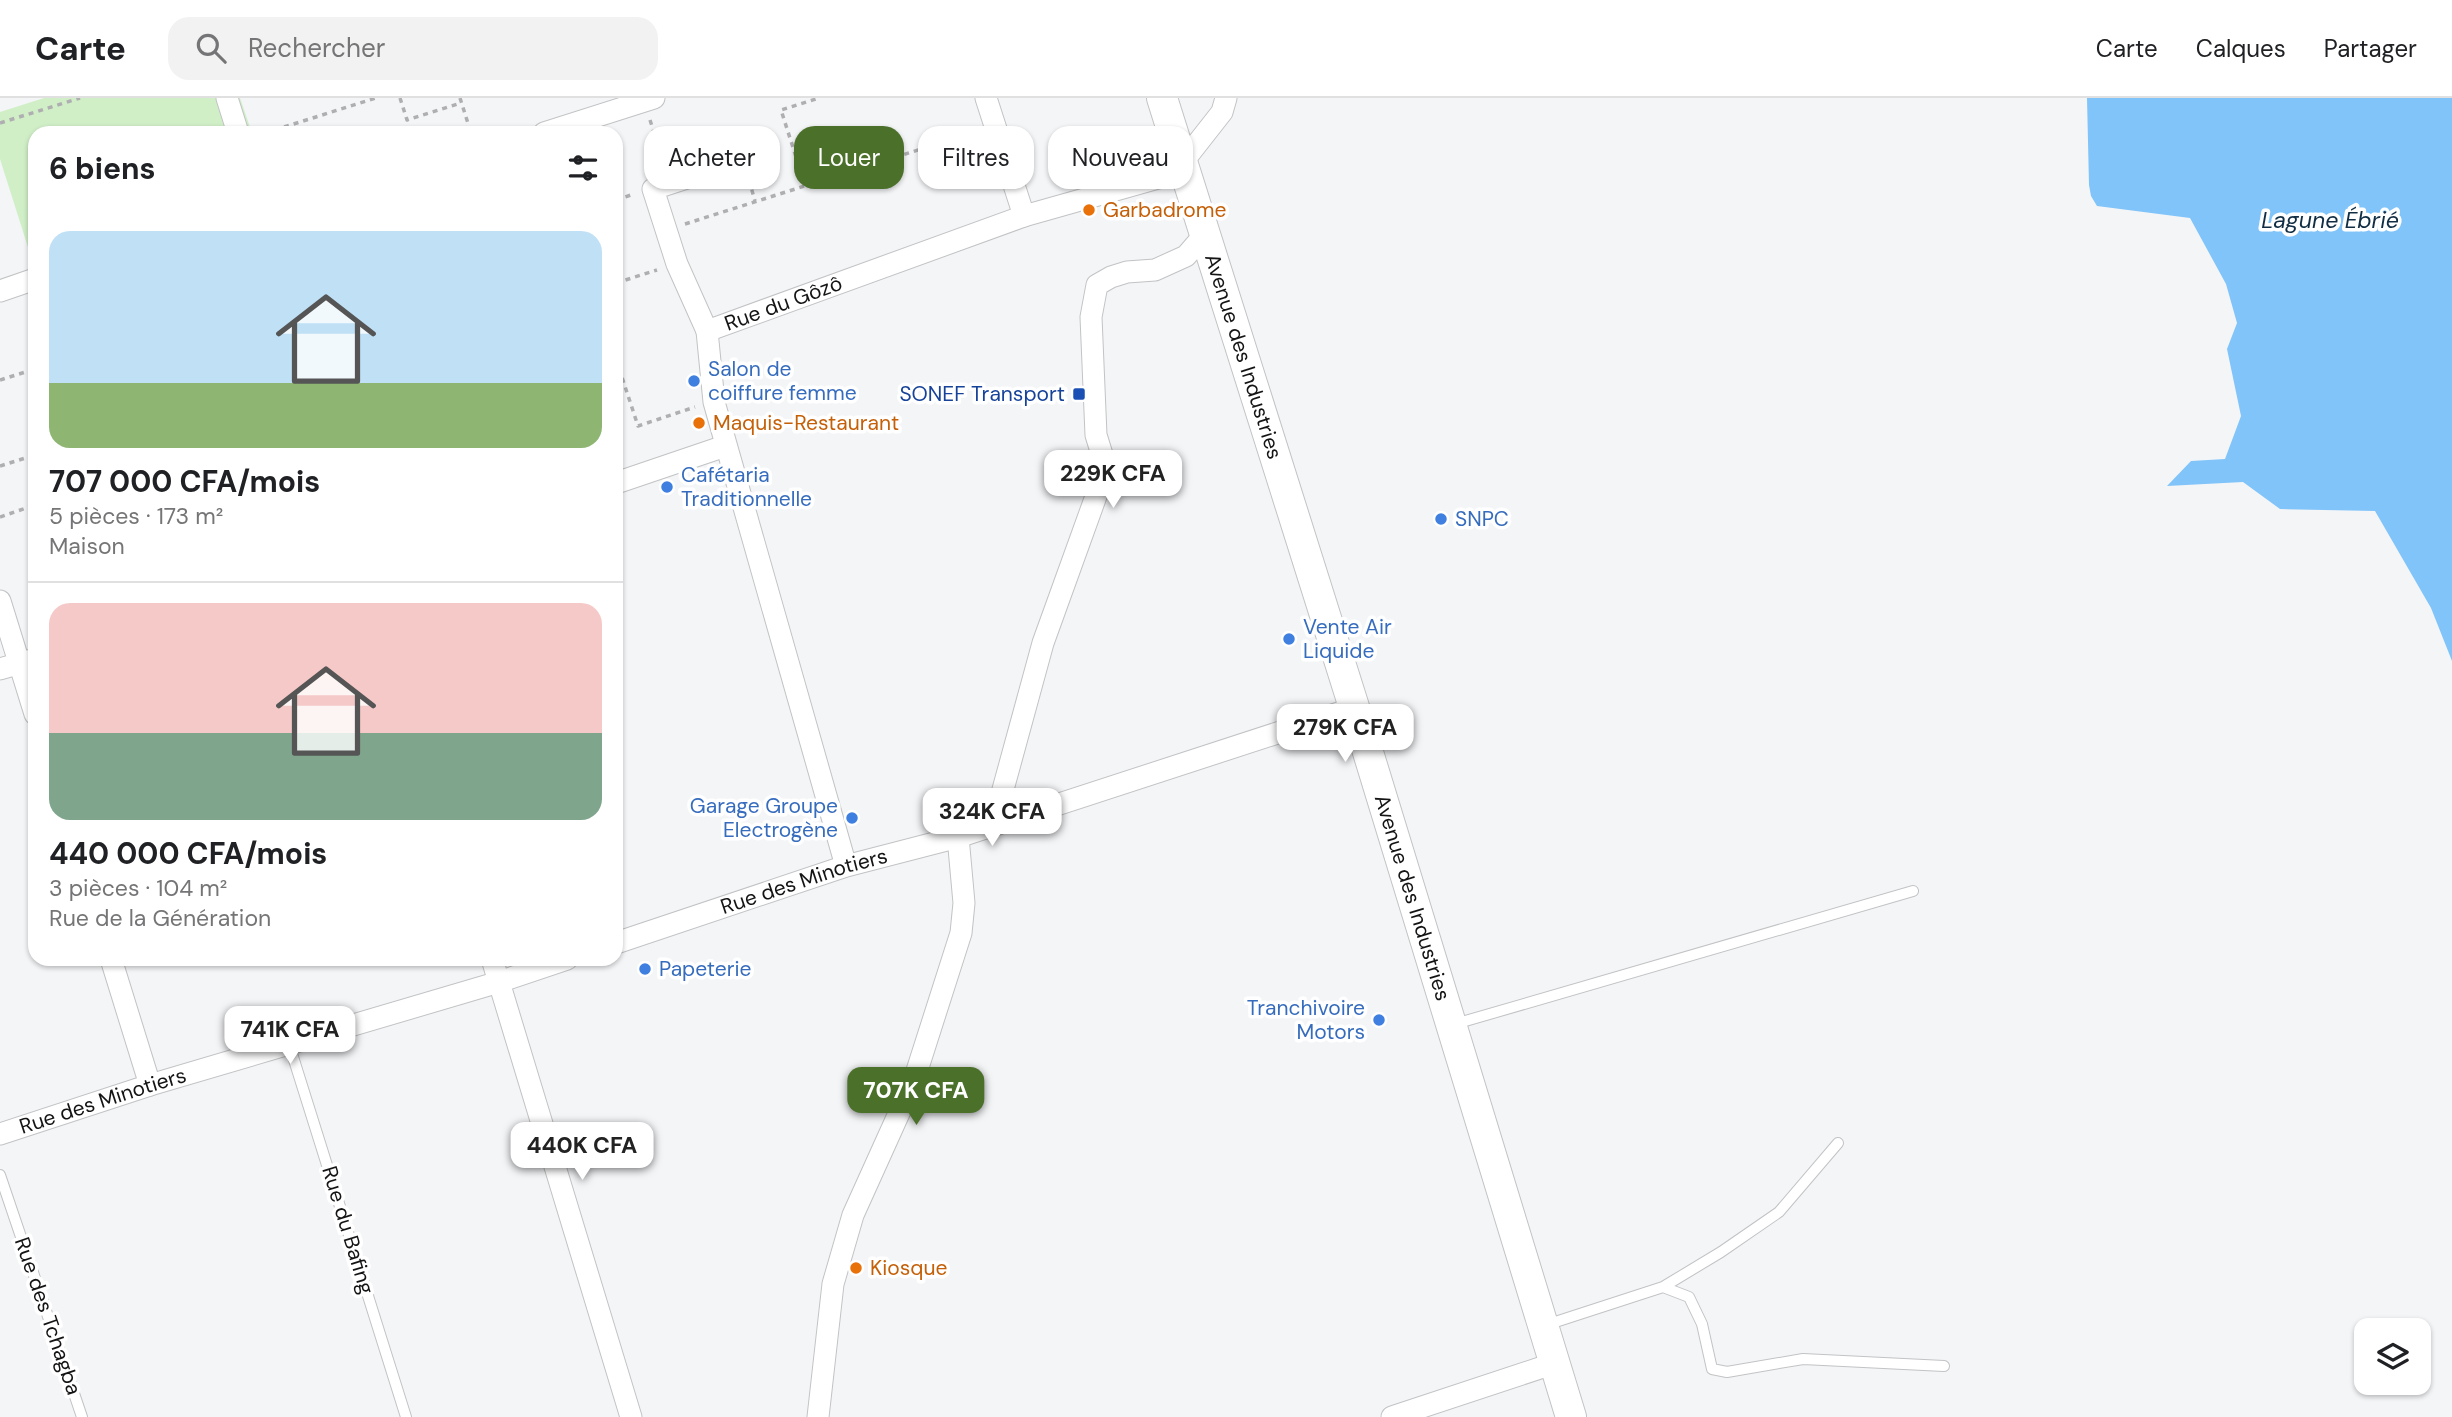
<!DOCTYPE html>
<html lang="fr">
<head>
<meta charset="utf-8">
<style>
  :root { --surface:#fff; --page:#f2f2f2; --text:#202124; --muted:#757577; --line:#e0e0e0; --accent:#4a702a }
  body { margin:0; font-family:"DM Sans",sans-serif; background:var(--page); color:var(--text); height:100vh; display:flex; flex-direction:column; font-size:26px; white-space:nowrap }
  * { box-sizing:border-box; margin:0 }
  p { font-size:23px; color:var(--muted) }
  .icon { flex:none; width:38px; height:38px; fill:none; stroke:currentColor; stroke-width:2; stroke-linecap:round; stroke-linejoin:round }
  .map { position:relative; flex:1; overflow:hidden }
  .details { position:absolute; left:28px; top:28px; width:595px; height:840px; display:flex; flex-direction:column; background:var(--surface); border-radius:21px; box-shadow:0 2px 5px #0004 }
  .details>* { flex:none }
  .top-card { position:absolute; left:644px; top:28px; width:665px; height:63px; display:flex; gap:14px }
  .tools { position:absolute; left:2354px; top:1220px; display:grid; gap:14px }
  .tools a { display:grid; place-items:center; width:77px; height:77px; border-radius:14px; background:var(--surface); box-shadow:0 2px 5px #0004; font-size:35px }
  .price { position:absolute; translate:-50% -60px; padding:0 16px; border-radius:14px; background:#fff; color:#222; font-size:23px; line-height:46px; filter:drop-shadow(0 2px 4px #0008) }
  .price::after { content:''; position:absolute; left:50%; top:42px; width:21px; height:16px; margin-left:-10px; background:inherit; clip-path:polygon(0 0,100% 0,50% 100%) }
  .price.current { background:var(--accent); color:#fff }
  ul { padding:0; list-style:none }
  li { display:grid; align-content:center; gap:14px; height:371px; padding:0 21px }
  li+li { border-top:2px solid var(--line) }
  li span { display:grid; place-items:center; height:217px; border-radius:21px; color:#555 }
  li>.icon { margin-inline-start:auto }
  span .icon { width:126px; height:126px; fill:#fffc; stroke-width:1 }
  li b { font-size:30px }
  h2 { display:flex; justify-content:space-between; align-items:center; height:84px; padding:0 21px; font-size:30px }
  .chip { padding:0 24px; border-radius:21px; background:var(--surface); box-shadow:0 2px 5px #0004; font-size:24px; line-height:63px }
  .chip.current { background:var(--accent); color:#fff }
  header { display:flex; align-items:center; gap:42px; box-sizing:border-box; height:98px; padding:0 35px; background:var(--surface); border-bottom:2px solid var(--line) }
  header strong { font-size:33px }
  nav { display:flex; gap:38px; margin-inline-start:auto; font-size:24px }
  .search { width:490px; height:63px; background:var(--page); display:flex; align-items:center; gap:18px; box-sizing:border-box; padding:0 24px; border-radius:21px; color:var(--muted); font-size:26px }
  .map>svg:first-child { display:block }
  .green { fill:#d0efc7 }
  .water { fill:#81c4fa }
  .lines { fill:none; stroke-linecap:round; stroke-linejoin:round }
  .lane-casing { stroke:#c2c3c5; stroke-width:12 }
  .street-casing { stroke:#c2c3c5; stroke-width:23 }
  .secondary-casing { stroke:#c2c3c5; stroke-width:32 }
  .path { stroke:#afafb1; stroke-width:3.5; stroke-dasharray:5 5; stroke-linecap:butt }
  .lane { stroke:#fff; stroke-width:10 }
  .street { stroke:#fff; stroke-width:21 }
  .secondary { stroke:#fff; stroke-width:30 }
  .food-dot { fill:#e8710a; stroke:#fff; stroke-width:2.5 }
  .shop-dot { fill:#3f7fe0; stroke:#fff; stroke-width:2.5 }
  .transit-dot { fill:#1a4fb4; stroke:#fff; stroke-width:2.5 }
  .labels { text-anchor:middle; stroke-width:7; stroke-linejoin:round; paint-order:stroke }
  .food-label { font-size:21px; fill:#c56008; stroke:#fff; text-anchor:start }
  .street-label { font-size:21px; fill:#141415; stroke:#fff }
  .shop-label { font-size:21px; fill:#366cbe; stroke:#fff; text-anchor:start }
  .transit-label { font-size:21px; fill:#164399; stroke:#fff; text-anchor:end }
  .water-label { font-size:23px; font-style:italic; fill:#112e44; stroke:#fff }
</style>
</head>
<body>
<header>
<strong>Carte</strong>
<div class="search"><svg class="icon" aria-label="search" viewBox="0 0 24 24"><circle cx="10" cy="10" r="6"/><path d="M15 15l6 6"/></svg>Rechercher</div>
<nav><a>Carte</a><a>Calques</a><a>Partager</a></nav>
</header>
<div class="map">
<svg width="2452" height="1319" viewBox="0 0 2452 1319">
  <rect width="100%" height="100%" fill="#f4f5f7"/>
  <!-- green -->
  <path class="green" d="M44 0H240L252 35H35V164L33 165 0 61V14Z"/>
  <!-- water -->
  <path class="water" d="M2087 0H2452V563L2431 510 2375 413 2280 411 2243 384 2167 388 2191 363 2225 361 2241 318 2227 251 2237 225 2226 186 2190 120 2097 108 2091 98 2089 87Z"/>
  <g class="lines">
    <defs>
      <path id="lane" d="M1455 926 1913 793
        M289 946 406 1319
        M0 1077 82 1319
        M1663 1189 1689 1199 1702 1226 1712 1271 1727 1274 1803 1261 1944 1268
        M1546 1227 1663 1189 1721 1154 1779 1114 1838 1045"/>
      <g id="street">
        <path d="M227 0 238 35"/>
        <path d="M986 0 1024 118"/>
        <path d="M544 35 654 0"/>
        <path d="M0 193 35 181"/>
        <path d="M707 233 677 166 653 91 742 62"/>
        <path d="M616 385 725 348"/>
        <path d="M0 503 35 616"/>
        <path d="M0 571 35 561"/>
        <path d="M993 728 1043 545 1104 376V363L1096 337 1091 219 1097 187 1111 179 1127 174 1155 172 1186 158 1205 136"/>
        <path id="s1" d="M846 768 714 304 707 233 1024 118 1162 79 1182 65 1222 14 1226 0"/>
        <path id="s2" d="M616 845 846 768 958 739 1354 610"/>
        <path d="M111 861 150 987"/>
        <path d="M492 861 631 1319"/>
        <path id="s3" d="M0 1036 150 987 499 884 567 861"/>
        <path d="M818 1319 833 1186 853 1117 914 982 961 835 964 805 958 739"/>
        <path d="M1392 1319 1555 1265"/>
      </g>
      <g id="secondary">
        <path id="s4" d="M1162 0 1360 628 1571 1319"/>
      </g>
    </defs>
    <!-- lane casing -->
    <use href="#lane" class="lane-casing"/>
    <!-- street casing -->
    <use href="#street" class="street-casing"/>
    <!-- secondary casing -->
    <use href="#secondary" class="secondary-casing"/>
    <!-- path -->
    <path class="path" d="M400 0 407 22 461 5
      M460 0 471 35
      M650 22 665 68
      M0 25 80 0
      M265 35 376 0
      M749 82 755 103
      M805 87 781 12 819 0
      M616 102 634 96
      M685 126 978 33
      M616 185 657 172
      M616 261 638 328 695 309
      M0 282 35 271
      M0 368 35 357
      M0 419 35 407"/>
    <!-- lane -->
    <use href="#lane" class="lane"/>
    <!-- street -->
    <use href="#street" class="street"/>
    <!-- secondary -->
    <use href="#secondary" class="secondary"/>
  </g>
  <!-- markers -->
  <g class="food-dot">
    <circle cx="1089" cy="112" r="7"/>
    <circle cx="699" cy="325" r="7"/>
    <circle cx="856" cy="1170" r="7"/>
  </g>
  <g class="shop-dot">
    <circle cx="694" cy="283" r="7"/>
    <circle cx="667" cy="389" r="7"/>
    <circle cx="1441" cy="421" r="7"/>
    <circle cx="1289" cy="541" r="7"/>
    <circle cx="852" cy="720" r="7"/>
    <circle cx="645" cy="871" r="7"/>
    <circle cx="1379" cy="922" r="7"/>
  </g>
  <rect class="transit-dot" x="1072" y="289" width="14" height="14" rx="3.5"/>
  <g class="labels">
    <!-- food labels -->
    <g class="food-label">
      <text x="1103" y="119">Garbadrome</text>
      <text x="713" y="332">Maquis-Restaurant</text>
      <text x="870" y="1177">Kiosque</text>
    </g>
    <!-- street labels -->
    <g class="street-label">
      <text dy="7" stroke="none"><textPath href="#s1" startOffset="635">Rue du Gôzô</textPath></text>
      <text dy="7" stroke="none"><textPath href="#s4" startOffset="271">Avenue des Industries</textPath></text>
      <text dy="7" stroke="none"><textPath href="#s2" startOffset="198">Rue des Minotiers</textPath></text>
      <text dy="7" stroke="none"><textPath href="#s4" startOffset="838">Avenue des Industries</textPath></text>
      <text dy="7" stroke="none"><textPath href="#s3" startOffset="108">Rue des Minotiers</textPath></text>
      <text transform="translate(348 1132) rotate(73)" y="7">Rue du Bafing</text>
      <text transform="translate(48 1218) rotate(71)" y="7">Rue des Tchagba</text>
    </g>
    <!-- shop labels -->
    <g class="shop-label">
      <text x="708" y="278">Salon de<tspan x="708" dy="24">coiffure femme</tspan></text>
      <text x="681" y="384">Cafétaria<tspan x="681" dy="24">Traditionnelle</tspan></text>
      <text x="1455" y="428">SNPC</text>
      <text x="1303" y="536">Vente Air<tspan x="1303" dy="24">Liquide</tspan></text>
      <text x="838" y="715" text-anchor="end">Garage Groupe<tspan x="838" dy="24">Electrogène</tspan></text>
      <text x="659" y="878">Papeterie</text>
      <text x="1365" y="917" text-anchor="end">Tranchivoire<tspan x="1365" dy="24">Motors</tspan></text>
    </g>
    <!-- transit labels -->
    <g class="transit-label">
      <text x="1065" y="303">SONEF Transport</text>
    </g>
    <!-- water labels -->
    <g class="water-label">
      <text x="2330" y="130">Lagune Ébrié</text>
    </g>
  </g>
</svg>
<div class="tools">
<a><svg class="icon" aria-label="layers" viewBox="0 0 24 24"><path d="M12 4l9 5-9 5-9-5zM3 14l9 5 9-5"/></svg></a>
</div>
<b class="price" style="left:1113px;top:412px">229K CFA</b>
<b class="price" style="left:1345px;top:666px">279K CFA</b>
<b class="price" style="left:992px;top:750px">324K CFA</b>
<b class="price" style="left:290px;top:968px">741K CFA</b>
<b class="price current" style="left:916px;top:1029px">707K CFA</b>
<b class="price" style="left:582px;top:1084px">440K CFA</b>
<div class="top-card">
<a class="chip">Acheter</a>
<a class="chip current">Louer</a>
<a class="chip">Filtres</a>
<a class="chip">Nouveau</a>
</div>
<section class="details">
<h2>6 biens<svg class="icon" aria-label="filters" viewBox="0 0 24 24"><path d="M4 7h16M4 17h16"/><circle cx="9" cy="7" r="2"/><circle cx="15" cy="17" r="2"/></svg></h2>
<ul>
<li><span style="background:linear-gradient(#bfe0f5 70%,#8fb573 0)"><svg class="icon" aria-label="home" viewBox="0 0 24 24"><path d="M3 11l9-7 9 7M6 9v11h12V9"/></svg></span><div><b>707 000 CFA/mois</b><p>5 pièces · 173 m²</p><p>Maison</p></div></li>
<li><span style="background:linear-gradient(#f6c9c9 60%,#7fa58c 0)"><svg class="icon" aria-label="home" viewBox="0 0 24 24"><path d="M3 11l9-7 9 7M6 9v11h12V9"/></svg></span><div><b>440 000 CFA/mois</b><p>3 pièces · 104 m²</p><p>Rue de la Génération</p></div></li>
</ul>
</section>
</div>
</body>
</html>
